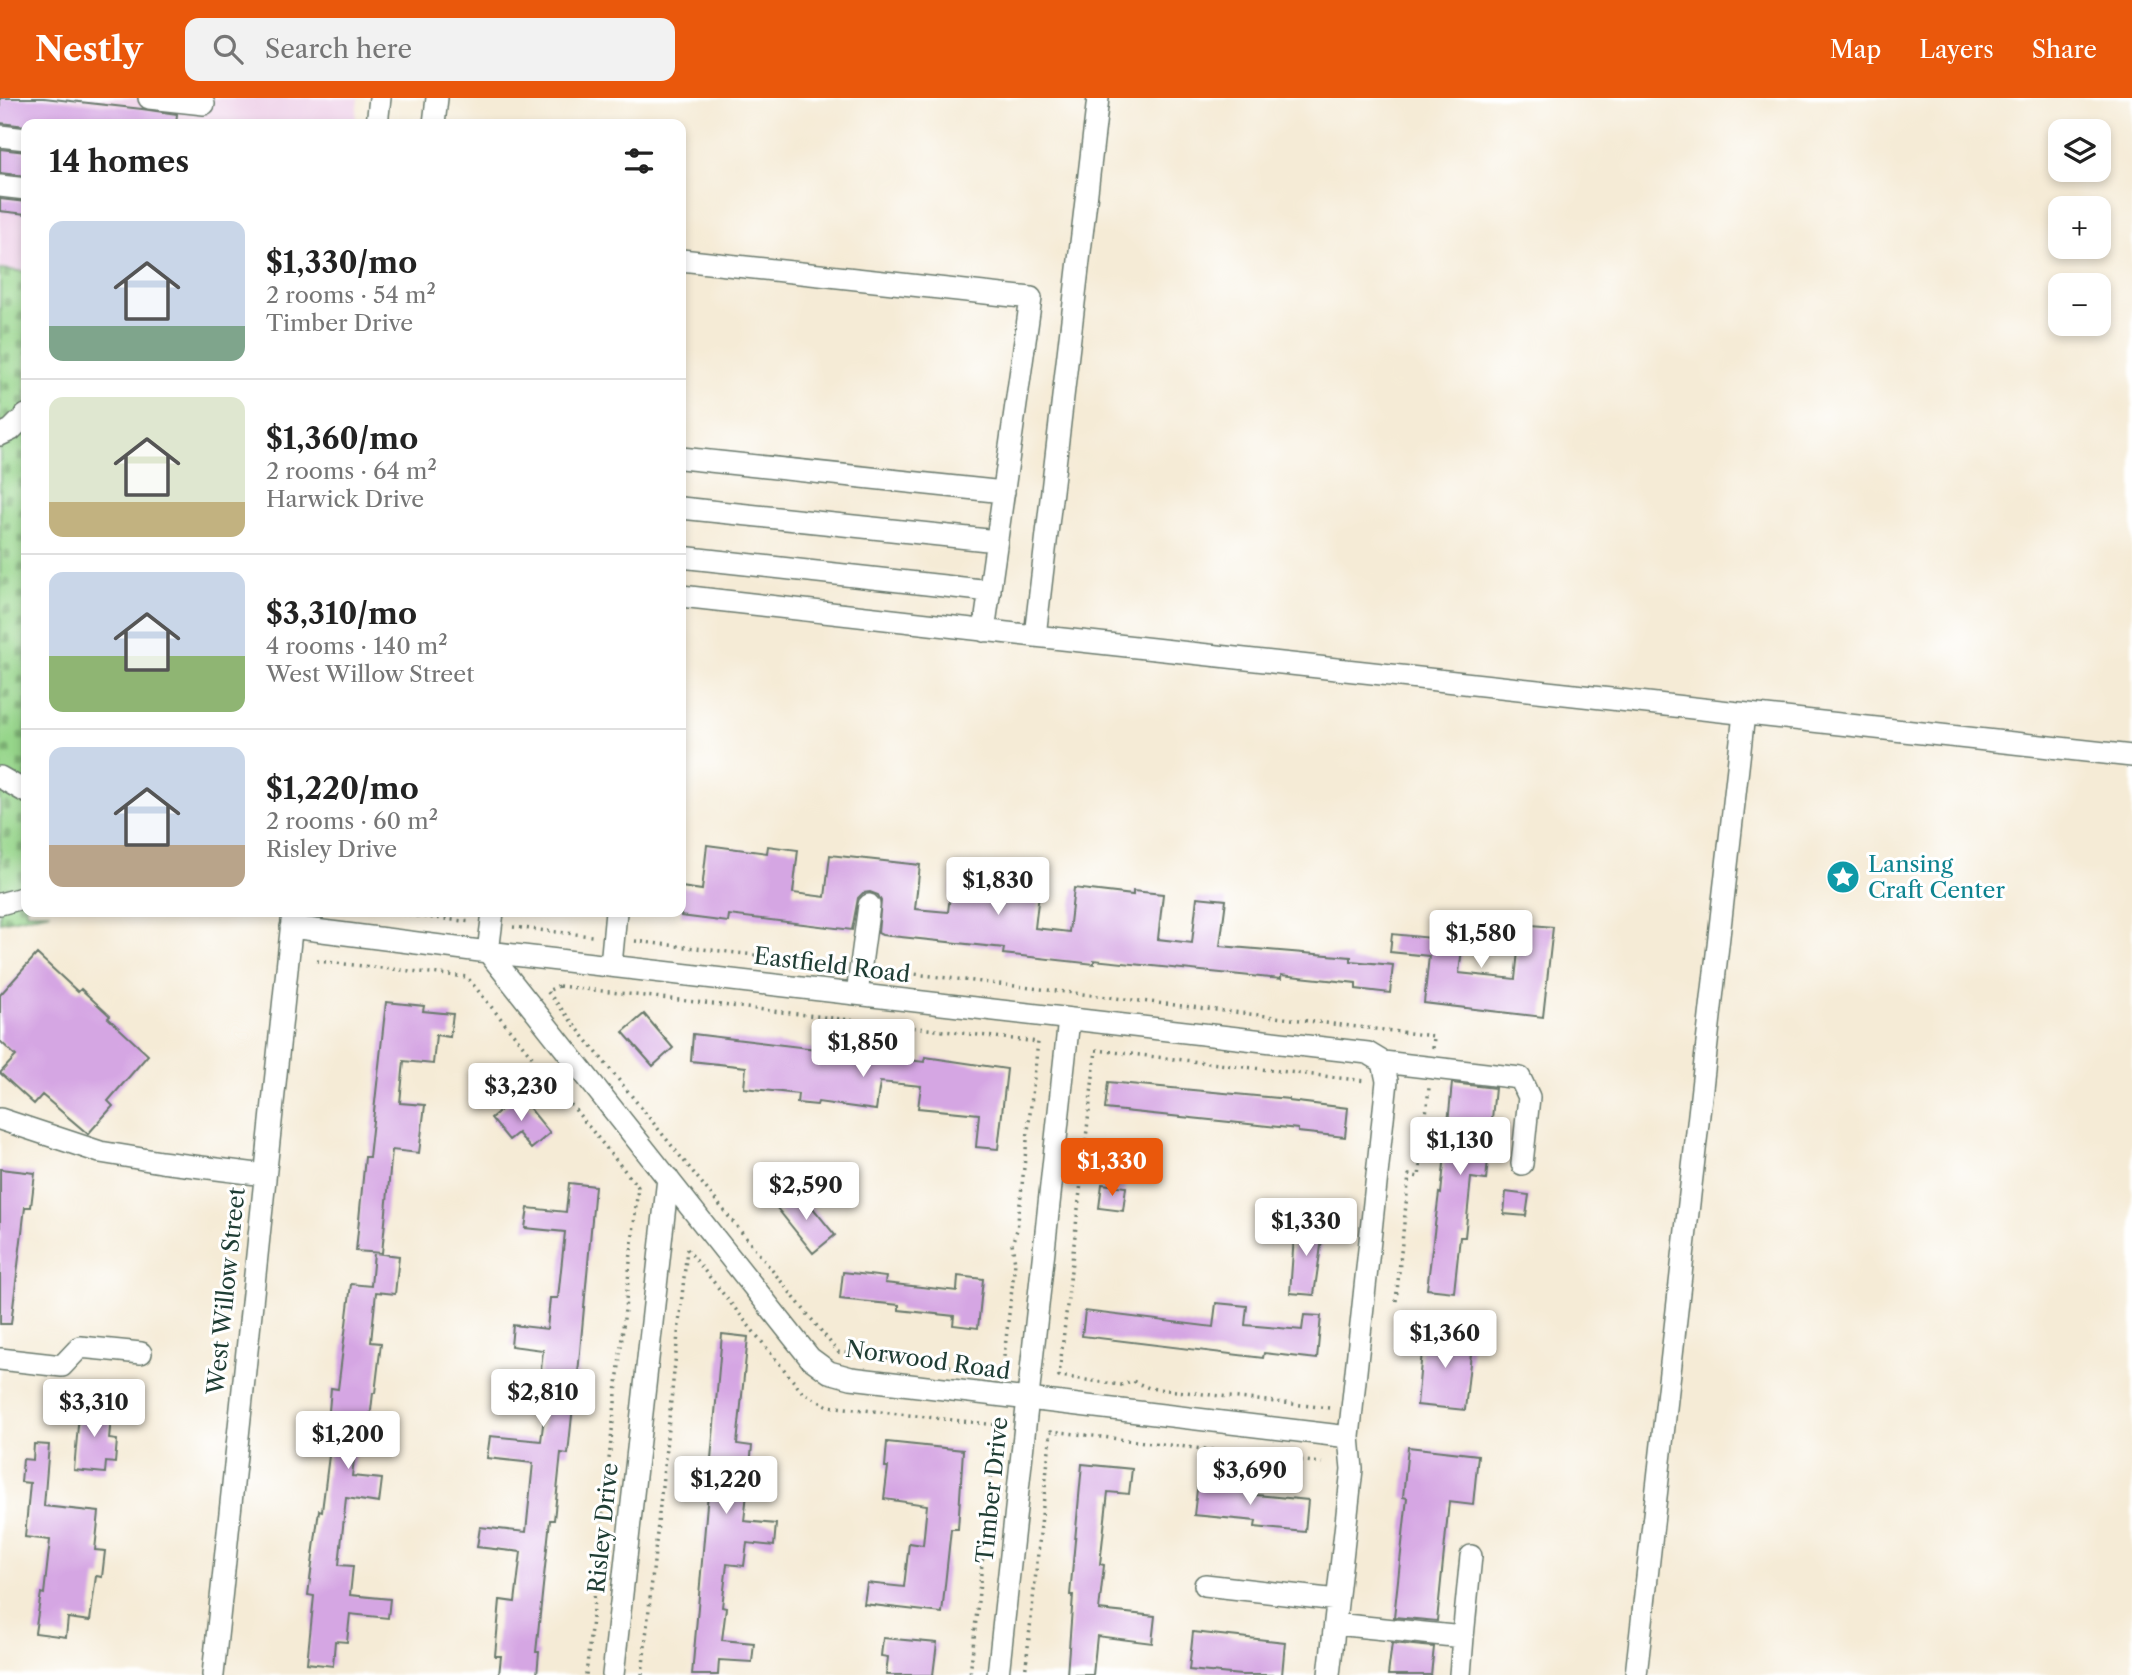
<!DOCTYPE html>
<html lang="en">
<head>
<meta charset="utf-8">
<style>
  :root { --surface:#fff; --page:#f2f2f2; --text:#222; --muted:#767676; --line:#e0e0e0; --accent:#ea580c }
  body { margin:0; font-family:"Libre Caslon Text",serif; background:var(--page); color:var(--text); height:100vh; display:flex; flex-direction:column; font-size:26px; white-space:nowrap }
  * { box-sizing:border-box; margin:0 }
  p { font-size:23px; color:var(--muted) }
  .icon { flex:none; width:38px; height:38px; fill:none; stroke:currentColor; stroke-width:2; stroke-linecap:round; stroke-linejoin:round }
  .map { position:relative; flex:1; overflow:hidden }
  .drawer { position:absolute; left:21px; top:21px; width:665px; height:798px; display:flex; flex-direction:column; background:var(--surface); border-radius:14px; box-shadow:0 4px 10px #0003 }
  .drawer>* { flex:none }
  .fabs { position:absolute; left:2048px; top:21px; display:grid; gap:14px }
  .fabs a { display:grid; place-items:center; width:63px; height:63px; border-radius:14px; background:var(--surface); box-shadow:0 4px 10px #0003; font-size:35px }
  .price { position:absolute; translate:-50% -60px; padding:0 16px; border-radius:7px; background:#fff; color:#222; font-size:23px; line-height:46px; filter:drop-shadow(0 2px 4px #0008) }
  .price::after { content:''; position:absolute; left:50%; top:42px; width:21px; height:16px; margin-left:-10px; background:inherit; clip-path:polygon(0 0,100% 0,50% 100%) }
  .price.active { background:var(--accent); color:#fff }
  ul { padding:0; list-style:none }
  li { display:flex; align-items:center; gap:21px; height:175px; padding:0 28px }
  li+li { border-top:2px solid var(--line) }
  li span { display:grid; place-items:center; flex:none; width:196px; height:140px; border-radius:14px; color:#555 }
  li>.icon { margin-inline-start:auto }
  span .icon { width:84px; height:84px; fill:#fffc; stroke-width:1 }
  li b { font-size:30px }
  h2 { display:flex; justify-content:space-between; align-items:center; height:84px; padding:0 28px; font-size:30px }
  header { display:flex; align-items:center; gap:42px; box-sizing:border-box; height:98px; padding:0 35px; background:var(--accent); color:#fff }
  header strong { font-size:33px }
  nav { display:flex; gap:38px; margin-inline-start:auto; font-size:24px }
  .search { width:490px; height:63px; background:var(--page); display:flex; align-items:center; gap:18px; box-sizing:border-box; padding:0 24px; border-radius:14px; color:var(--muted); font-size:26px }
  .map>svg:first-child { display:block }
  .built { fill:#eed0e8 }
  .cemetery { fill:url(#cemetery-stones); stroke:#5a895f; stroke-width:2 }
  .building { fill:#d5a6e3 }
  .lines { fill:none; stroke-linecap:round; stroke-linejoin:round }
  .minor-casing { stroke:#6a7a6d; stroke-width:24 }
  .path { stroke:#6a7a6d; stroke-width:3.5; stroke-dasharray:2 5; stroke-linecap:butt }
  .minor { stroke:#fff; stroke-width:21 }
  .labels { text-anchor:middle; stroke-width:6; stroke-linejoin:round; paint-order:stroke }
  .culture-label { font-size:23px; fill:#0d838f; stroke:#fff; text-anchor:start }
  .street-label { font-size:23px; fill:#1f3d34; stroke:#fff }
</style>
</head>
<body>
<header>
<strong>Nestly</strong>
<div class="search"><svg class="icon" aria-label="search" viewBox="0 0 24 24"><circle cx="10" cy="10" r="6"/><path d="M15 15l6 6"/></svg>Search here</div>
<nav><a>Map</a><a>Layers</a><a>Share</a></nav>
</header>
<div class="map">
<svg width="2132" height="1577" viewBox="0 0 2132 1577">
  <defs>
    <pattern id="cemetery-stones" width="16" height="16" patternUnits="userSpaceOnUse" patternTransform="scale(1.75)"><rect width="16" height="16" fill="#96d58a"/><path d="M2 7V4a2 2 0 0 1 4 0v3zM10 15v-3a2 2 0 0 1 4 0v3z" fill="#7aae72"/></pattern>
  </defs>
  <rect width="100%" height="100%" fill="#fff"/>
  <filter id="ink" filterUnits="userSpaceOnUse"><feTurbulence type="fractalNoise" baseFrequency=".0143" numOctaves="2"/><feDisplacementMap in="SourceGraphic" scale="14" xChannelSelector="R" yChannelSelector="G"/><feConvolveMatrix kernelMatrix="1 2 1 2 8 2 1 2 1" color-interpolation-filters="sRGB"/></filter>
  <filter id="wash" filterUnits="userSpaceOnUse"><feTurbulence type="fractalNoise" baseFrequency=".00686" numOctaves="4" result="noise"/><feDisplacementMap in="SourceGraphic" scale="28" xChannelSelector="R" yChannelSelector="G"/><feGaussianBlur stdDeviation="1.57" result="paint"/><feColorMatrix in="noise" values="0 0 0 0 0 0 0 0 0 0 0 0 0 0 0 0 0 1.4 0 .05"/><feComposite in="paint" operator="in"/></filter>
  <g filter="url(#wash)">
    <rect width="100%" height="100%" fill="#f5ebd6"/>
    <!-- built -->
    <path class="built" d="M0 0H358L355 26H26V174L0 171Z"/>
    <!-- cemetery -->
    <path class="cemetery" d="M0 171 26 174V814H50L0 824Z"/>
    <g id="blocks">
      <!-- building -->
      <path class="building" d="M0 0H44L142 11 177 16 176 26 26 28 0 25Z
        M0 51 26 54V78L0 75Z
        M0 101 26 104V116L0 113Z
        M707 747 767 755 768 748 798 752 793 795 825 799 830 757 920 767 915 811 948 814 953 772 981 775 980 780 1040 787 1035 830 1069 834 1074 790 1133 797V793L1163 796 1158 841 1192 845 1197 799 1226 802 1220 848 1351 859V863L1393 867 1390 895 1356 891V885L1281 877V881L1094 862V866L1003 856 1004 850 882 837 878 835 881 803 878 797 870 794 863 795 858 800 852 832 729 817 728 824 681 818V789L702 792Z
        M1434 816 1466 819 1459 875 1515 881 1521 826 1553 829 1543 919 1424 905 1429 858 1390 854 1392 836 1431 840Z
        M37 856 78 894 81 891 110 918 108 920 148 957 108 1003 113 1008 88 1036 42 997 34 1006 0 975 16 958 0 943V897Z
        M386 904 424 908 423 913 453 916 450 939 436 937 433 966 404 963 400 1005 425 1007 419 1055 392 1052 382 1155 356 1153 365 1059H369Z
        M644 916 673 950 653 968 623 934Z
        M693 936 924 964 925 959 1007 971 998 1051 976 1049 979 1016 918 1010 921 988 880 984 876 1012 818 1004 817 1007 797 1005 798 996 744 990 746 969 691 963Z
        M1108 984 1289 1001V1003L1348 1010 1345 1039 1298 1034V1031L1105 1011Z
        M1452 985 1495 990 1486 1082 1471 1080 1465 1139H1460L1454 1194 1427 1191 1439 1095 1441 1096Z
        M519 997 550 1035 531 1051 518 1035 509 1042 491 1020Z
        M0 1071 35 1075 31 1109H25L11 1226H0Z
        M569 1085 595 1088 576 1298H574L568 1356 561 1355 554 1422H550L536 1554H539L537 1577H499L501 1558H495L500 1502 515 1504 521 1454 477 1449 480 1429 526 1434 533 1365 487 1360 490 1338 541 1343 545 1311 496 1306 498 1287 539 1291 543 1252 511 1248 513 1227 547 1231 550 1200H558L565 1134 525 1130 528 1110 566 1114Z
        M1102 1086 1126 1089 1123 1113 1099 1110Z
        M799 1093 835 1137 813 1155 777 1110Z
        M1506 1094 1529 1097 1526 1118 1504 1116Z
        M1295 1124 1324 1127 1314 1197 1290 1195Z
        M374 1155 399 1158 395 1196 376 1194 371 1244 381 1245 375 1295H373L369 1330 358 1329 352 1378 382 1381 379 1405 346 1400 339 1467 353 1468 350 1497 390 1501 388 1520 350 1516 347 1544 335 1543 333 1568 307 1565 314 1498 308 1497 319 1412 322 1413 333 1326 328 1325 331 1290 338 1291 351 1186 371 1188Z
        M843 1174 886 1179 885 1185 957 1193 958 1178 983 1181 978 1230 953 1227 954 1218 899 1212V1207L840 1201Z
        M1216 1205 1247 1208 1245 1227 1302 1232 1304 1217 1321 1218 1317 1261 1264 1255 1263 1260 1082 1238 1085 1213 1213 1229Z
        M1424 1232 1473 1237 1465 1312 1417 1307Z
        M722 1236 748 1239 737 1346 752 1348 744 1423 776 1426 774 1448 747 1445 744 1468 727 1466 722 1509 726 1510 722 1542 754 1545 752 1564 719 1562 718 1577H692Z
        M80 1305 112 1308 109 1341 117 1342 115 1365 106 1364 105 1375 74 1372Z
        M887 1344 963 1352 958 1431H951L942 1515 864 1506 867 1485 904 1489 909 1445 923 1447 927 1407 884 1401 888 1369H885Z
        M34 1346 49 1347 44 1408 99 1414 95 1452 105 1453 102 1479 96 1478 90 1523 68 1520 66 1539 35 1535 41 1495 44 1496 50 1442 25 1439 30 1385 21 1384 23 1361 33 1362Z
        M1408 1349 1478 1357 1473 1407 1449 1404 1437 1523 1394 1519 1407 1400 1403 1399Z
        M1082 1366 1132 1371 1129 1396 1108 1394 1100 1466 1104 1467 1099 1512 1155 1518 1152 1545 1097 1538 1093 1577H1067L1073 1497H1070Z
        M1198 1383 1247 1388 1246 1396 1308 1402 1305 1434 1255 1429 1256 1423 1194 1417Z
        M1193 1534 1285 1544 1282 1577H1241L1189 1572Z
        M883 1540 937 1545 933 1577H886L888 1559 881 1558Z
        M1392 1545 1434 1549 1431 1577H1388Z"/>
    </g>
  </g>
  <g filter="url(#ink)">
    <use href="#blocks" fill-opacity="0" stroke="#6a7a6d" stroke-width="2"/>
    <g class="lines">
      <defs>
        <path id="minor" d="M149 0 204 6
          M1098 0 1035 538 2132 658
          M377 26 380 0
          M434 26 437 0
          M0 38 26 41
          M0 88 26 91
          M681 162 1031 200 984 533
          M0 337 11 332 26 317
          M681 360 1004 394
          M681 410 997 443
          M681 459 990 493
          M681 498 1035 538
          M0 679 26 694
          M0 806 26 799
          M493 814 488 854 810 1260 829 1274 851 1280 1349 1339
          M291 829 488 854 1368 955 1383 964 1387 983 1349 1339 1352 1371 1329 1577
          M611 867 616 814
          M857 896 869 807
          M1383 964 1520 980 1529 999 1522 1066
          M0 1021 100 1054 161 1064 265 1077
          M0 1261 62 1268 80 1249 141 1255
          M1205 1487 1337 1502
          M1335 1526 1463 1539 1460 1577
          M1463 1539 1471 1458
          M213 1577 293 814
          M613 1577 668 1080
          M998 1577 1069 921
          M1636 1577 1744 616"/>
      </defs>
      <!-- minor casing -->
      <use href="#minor" class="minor-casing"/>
      <!-- path -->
      <path class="path" d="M382 814 471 824
        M513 829 592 838
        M635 843 839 867
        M317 863 467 879 638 1089 586 1577
        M881 872 1434 938 1433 951
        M559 888 1038 944 1017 1132 1012 1145 1015 1165 1002 1275 838 1254 547 893Z
        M687 1151 803 1295 828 1308 997 1327 970 1577
        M1396 1203 1409 1077 1419 1079 1429 990
        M1329 1310 1149 1290 1133 1283 1121 1287 1059 1278 1096 952 1366 983
        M642 1577 687 1151
        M1025 1577 1051 1333 1322 1365"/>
      <!-- minor -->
      <use href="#minor" class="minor"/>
    </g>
  </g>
  <!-- icons -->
  <defs>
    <symbol id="sight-disc" viewBox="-11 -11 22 22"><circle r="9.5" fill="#0f9aa8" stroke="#fff"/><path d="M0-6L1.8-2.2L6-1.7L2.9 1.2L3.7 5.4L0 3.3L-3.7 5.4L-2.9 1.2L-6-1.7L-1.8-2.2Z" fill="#fff"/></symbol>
  </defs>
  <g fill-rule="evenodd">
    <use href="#sight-disc" x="1824" y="760" width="38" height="38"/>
  </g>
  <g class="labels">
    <!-- culture labels -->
    <g class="culture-label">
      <text x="1868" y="774">Lansing<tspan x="1868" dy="26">Craft Center</tspan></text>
    </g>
    <!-- street labels -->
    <g class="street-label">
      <text transform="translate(832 867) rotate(7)" y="8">Eastfield Road</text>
      <text transform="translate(226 1193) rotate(-84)" y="8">West Willow Street</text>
      <text transform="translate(928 1262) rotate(8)" y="8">Norwood Road</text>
      <text transform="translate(992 1392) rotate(-84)" y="8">Timber Drive</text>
      <text transform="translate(603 1430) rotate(-84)" y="8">Risley Drive</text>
    </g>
  </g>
</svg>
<div class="fabs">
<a><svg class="icon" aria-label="layers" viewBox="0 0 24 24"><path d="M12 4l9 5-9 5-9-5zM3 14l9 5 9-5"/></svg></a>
<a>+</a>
<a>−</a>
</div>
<b class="price" style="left:998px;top:819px">$1,830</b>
<b class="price" style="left:1481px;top:872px">$1,580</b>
<b class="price" style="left:863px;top:981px">$1,850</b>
<b class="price" style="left:521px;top:1025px">$3,230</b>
<b class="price" style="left:1460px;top:1079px">$1,130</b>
<b class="price active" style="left:1112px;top:1100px">$1,330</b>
<b class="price" style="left:806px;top:1124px">$2,590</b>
<b class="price" style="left:1306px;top:1160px">$1,330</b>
<b class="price" style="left:1445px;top:1272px">$1,360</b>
<b class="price" style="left:543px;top:1331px">$2,810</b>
<b class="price" style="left:94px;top:1341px">$3,310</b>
<b class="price" style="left:348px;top:1373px">$1,200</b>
<b class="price" style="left:1250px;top:1409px">$3,690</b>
<b class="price" style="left:726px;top:1418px">$1,220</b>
<section class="drawer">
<h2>14 homes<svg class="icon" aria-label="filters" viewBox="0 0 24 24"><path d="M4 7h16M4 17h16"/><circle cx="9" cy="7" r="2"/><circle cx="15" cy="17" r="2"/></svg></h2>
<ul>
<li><span style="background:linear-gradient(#c9d6e8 75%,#7fa58c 0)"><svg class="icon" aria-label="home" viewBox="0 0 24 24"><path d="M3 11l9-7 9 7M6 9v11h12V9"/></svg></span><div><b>$1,330/mo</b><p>2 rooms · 54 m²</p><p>Timber Drive</p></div></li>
<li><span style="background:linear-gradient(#dfe7d0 75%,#c2b280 0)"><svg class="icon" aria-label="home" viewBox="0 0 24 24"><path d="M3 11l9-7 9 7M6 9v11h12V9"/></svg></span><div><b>$1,360/mo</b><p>2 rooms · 64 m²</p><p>Harwick Drive</p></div></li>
<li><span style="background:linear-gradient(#c9d6e8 60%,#8fb573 0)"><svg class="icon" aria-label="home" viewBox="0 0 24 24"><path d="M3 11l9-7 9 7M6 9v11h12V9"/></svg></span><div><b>$3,310/mo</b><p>4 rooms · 140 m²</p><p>West Willow Street</p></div></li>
<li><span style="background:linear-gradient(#c9d6e8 70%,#b9a48a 0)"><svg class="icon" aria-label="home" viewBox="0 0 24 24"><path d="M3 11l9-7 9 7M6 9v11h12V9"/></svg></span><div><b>$1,220/mo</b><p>2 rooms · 60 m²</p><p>Risley Drive</p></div></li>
</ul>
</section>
</div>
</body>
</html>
